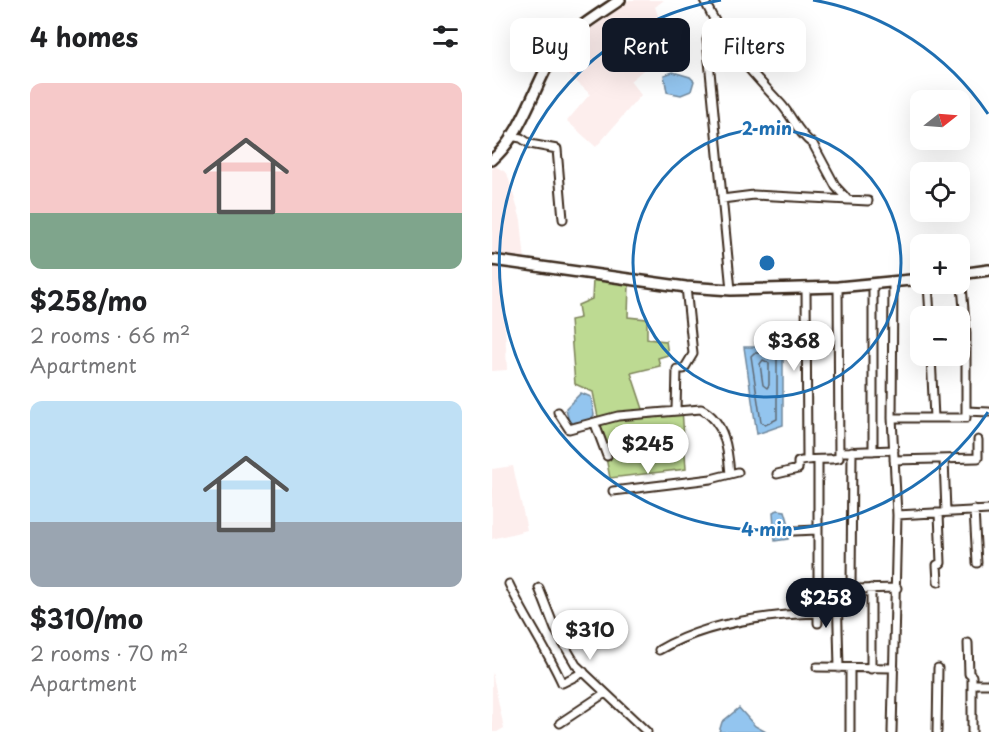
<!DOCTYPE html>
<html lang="en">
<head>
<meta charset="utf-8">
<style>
  :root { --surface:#fff; --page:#f2f2f2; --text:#202124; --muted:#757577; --accent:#111827 }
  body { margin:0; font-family:"Playpen Sans",sans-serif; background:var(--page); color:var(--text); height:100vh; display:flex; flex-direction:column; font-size:22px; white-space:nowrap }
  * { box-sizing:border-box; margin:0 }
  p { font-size:20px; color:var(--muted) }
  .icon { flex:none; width:33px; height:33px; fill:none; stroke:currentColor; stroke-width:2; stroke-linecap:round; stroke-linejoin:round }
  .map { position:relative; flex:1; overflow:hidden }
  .sheet { display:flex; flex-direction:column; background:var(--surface); width:492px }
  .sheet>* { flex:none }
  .banner { position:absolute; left:18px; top:18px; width:388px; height:54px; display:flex; gap:12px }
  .needle { width:39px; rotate:73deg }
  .controls { position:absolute; left:418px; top:90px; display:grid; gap:12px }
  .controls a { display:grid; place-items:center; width:60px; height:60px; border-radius:12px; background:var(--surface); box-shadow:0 6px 24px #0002; font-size:30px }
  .price { position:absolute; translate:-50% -51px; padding:0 14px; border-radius:21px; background:#fff; color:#222; font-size:20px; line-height:39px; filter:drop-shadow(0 2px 3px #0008) }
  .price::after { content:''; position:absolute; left:50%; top:36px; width:18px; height:14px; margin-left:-9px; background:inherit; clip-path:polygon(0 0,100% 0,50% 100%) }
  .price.selected { background:var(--accent); color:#fff }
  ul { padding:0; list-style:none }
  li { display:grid; align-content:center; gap:12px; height:318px; padding:0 30px }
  li span { display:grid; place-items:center; height:186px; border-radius:12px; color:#555 }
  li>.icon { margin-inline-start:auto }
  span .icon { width:108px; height:108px; fill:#fffc; stroke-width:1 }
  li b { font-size:26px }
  h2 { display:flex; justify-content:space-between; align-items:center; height:72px; padding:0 30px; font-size:26px }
  .tag { padding:0 21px; border-radius:12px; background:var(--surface); box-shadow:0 6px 24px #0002; font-size:21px; line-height:54px }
  .tag.selected { background:var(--accent); color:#fff }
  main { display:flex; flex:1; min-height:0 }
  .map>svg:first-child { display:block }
  .built { fill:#fdeeed }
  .green { fill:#bdda92; stroke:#7c8258; stroke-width:1.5 }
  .water { fill:#93c5ef; stroke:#70879b; stroke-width:1.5 }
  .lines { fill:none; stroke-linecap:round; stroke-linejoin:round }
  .shore { stroke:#5e6872; stroke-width:1.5 }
  .street-casing { stroke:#3b2a1e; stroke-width:11 }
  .secondary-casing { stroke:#3b2a1e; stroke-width:14 }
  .street { stroke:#fff; stroke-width:7 }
  .secondary { stroke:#fff; stroke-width:9 }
  .ring { fill:none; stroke:#1f6fb2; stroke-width:3 }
  .centre { fill:#1f6fb2; stroke:#fff; stroke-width:3 }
  .ring-label { font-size:18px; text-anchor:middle; font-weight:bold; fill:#1f6fb2; stroke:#fff; stroke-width:4.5; stroke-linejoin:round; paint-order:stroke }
</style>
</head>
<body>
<main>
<section class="sheet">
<h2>4 homes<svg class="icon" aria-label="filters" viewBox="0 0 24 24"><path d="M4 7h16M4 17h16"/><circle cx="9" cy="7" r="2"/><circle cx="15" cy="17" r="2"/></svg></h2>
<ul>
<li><span style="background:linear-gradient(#f6c9c9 70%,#7fa58c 0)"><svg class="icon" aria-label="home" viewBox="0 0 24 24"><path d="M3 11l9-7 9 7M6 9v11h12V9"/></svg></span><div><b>$258/mo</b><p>2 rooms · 66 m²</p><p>Apartment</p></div></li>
<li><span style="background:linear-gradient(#bfe0f5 65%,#9aa5b1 0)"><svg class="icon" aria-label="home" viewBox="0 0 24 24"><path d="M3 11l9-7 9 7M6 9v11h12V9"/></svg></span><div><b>$310/mo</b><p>2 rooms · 70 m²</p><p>Apartment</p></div></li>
</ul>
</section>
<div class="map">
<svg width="497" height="732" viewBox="0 0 497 732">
  <rect width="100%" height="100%" fill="#fff"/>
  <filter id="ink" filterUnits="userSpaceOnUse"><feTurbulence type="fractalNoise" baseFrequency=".0167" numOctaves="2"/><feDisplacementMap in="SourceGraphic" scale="12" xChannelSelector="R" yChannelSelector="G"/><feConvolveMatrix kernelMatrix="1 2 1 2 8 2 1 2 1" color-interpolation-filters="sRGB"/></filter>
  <g filter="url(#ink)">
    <!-- built -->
    <path class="built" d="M137 0H172L163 7 170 27 163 60 138 81 149 95 104 147 75 121 98 94 65 64 78 44Z
      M3 166 15 173 29 220 33 261H10L15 370 0 371V169Z
      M21 466 35 530 0 539V469Z
      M0 672 12 728 5 732H0Z"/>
    <!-- green -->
    <path class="green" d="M101 280 137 284 136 317 155 319V339L174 341 176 355 166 358 168 366 139 373 151 409 190 408 194 469 118 478 101 392 83 384 78 320 88 318 86 305 100 299Z"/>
    <!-- water -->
    <path class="water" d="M181 72 198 77 202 81 199 91 189 95 175 92 172 75Z
      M252 347H291V425L265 434Z
      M89 393 99 397 102 415 97 421 77 423 74 408Z
      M286 510 293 511 296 521V539L283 541 281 512Z
      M247 708 263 726 274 732H227L230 722Z"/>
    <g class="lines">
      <!-- shore -->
      <path class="shore" d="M262 353H282L285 356V419L273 425 269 422 259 356Z
        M271 360 277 363V385L275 388 271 385 268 364Z"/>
      <defs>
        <path id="street" d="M212 0C233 44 256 69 289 104 300 116 307 135 321 144L344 187 356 200
          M225 27 218 31 215 40 239 290
          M18 136 29 138 38 144 65 149 71 219
          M230 199 262 195 376 201
          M401 283 400 418 405 515 497 510
          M436 284 438 316
          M381 285V451
          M314 287 315 459
          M439 356 442 418
          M184 410 185 369H192L201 354 194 287
          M474 411 497 412
          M66 412 77 429 126 416 209 409C233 421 236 450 238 474
          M400 418H474V333L469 274
          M103 424 115 456
          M347 452 402 450
          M452 459 454 512
          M402 460 486 458V440
          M326 461V623
          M285 474 306 469V462C319 457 333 461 347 458L346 287
          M121 491 219 479 246 472
          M482 510 485 563
          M302 531 325 530
          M446 582 445 565 449 563 447 513
          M17 584C33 618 54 648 70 683L92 672
          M47 588 63 629 84 665 155 732
          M359 588 360 451
          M345 589 347 668
          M326 590 405 588
          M476 643 477 674 480 676V732
          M167 650C213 623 273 615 326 613
          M325 667 402 668
          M358 668V732
          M379 669V588
          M481 684H497
          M68 723 113 693
          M400 732 405 515
          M445 732 446 668"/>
        <path id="secondary" d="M0 160C31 133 42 86 63 52 75 33 109 13 128 0
          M0 260 194 287 239 290 346 287 429 279
          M468 274 497 270"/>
      </defs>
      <!-- street casing -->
      <use href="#street" class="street-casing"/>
      <!-- secondary casing -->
      <use href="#secondary" class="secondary-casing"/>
      <!-- street -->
      <use href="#street" class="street"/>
      <!-- secondary -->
      <use href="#secondary" class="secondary"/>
    </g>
  </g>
  <!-- distance rings -->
  <g class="ring">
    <circle cx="275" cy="263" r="134"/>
    <path d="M496 412A267 267 0 1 1 229 0M321 0A267 267 0 0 1 496 114"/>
  </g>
  <circle cx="275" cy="263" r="9" class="centre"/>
  <g class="ring-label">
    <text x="275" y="135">2 min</text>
    <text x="275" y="536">4 min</text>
  </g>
</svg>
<div class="controls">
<a><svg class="needle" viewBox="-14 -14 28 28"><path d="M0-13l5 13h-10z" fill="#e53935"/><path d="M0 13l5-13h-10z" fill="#757577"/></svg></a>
<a><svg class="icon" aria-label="locate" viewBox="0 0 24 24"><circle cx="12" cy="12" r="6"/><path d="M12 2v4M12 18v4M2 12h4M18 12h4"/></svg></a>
<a>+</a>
<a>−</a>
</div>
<b class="price" style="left:302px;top:372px">$368</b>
<b class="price" style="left:156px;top:475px">$245</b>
<b class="price selected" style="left:334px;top:629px">$258</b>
<b class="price" style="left:98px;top:661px">$310</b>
<div class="banner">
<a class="tag">Buy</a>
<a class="tag selected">Rent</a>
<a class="tag">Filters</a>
</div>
</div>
</main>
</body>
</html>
